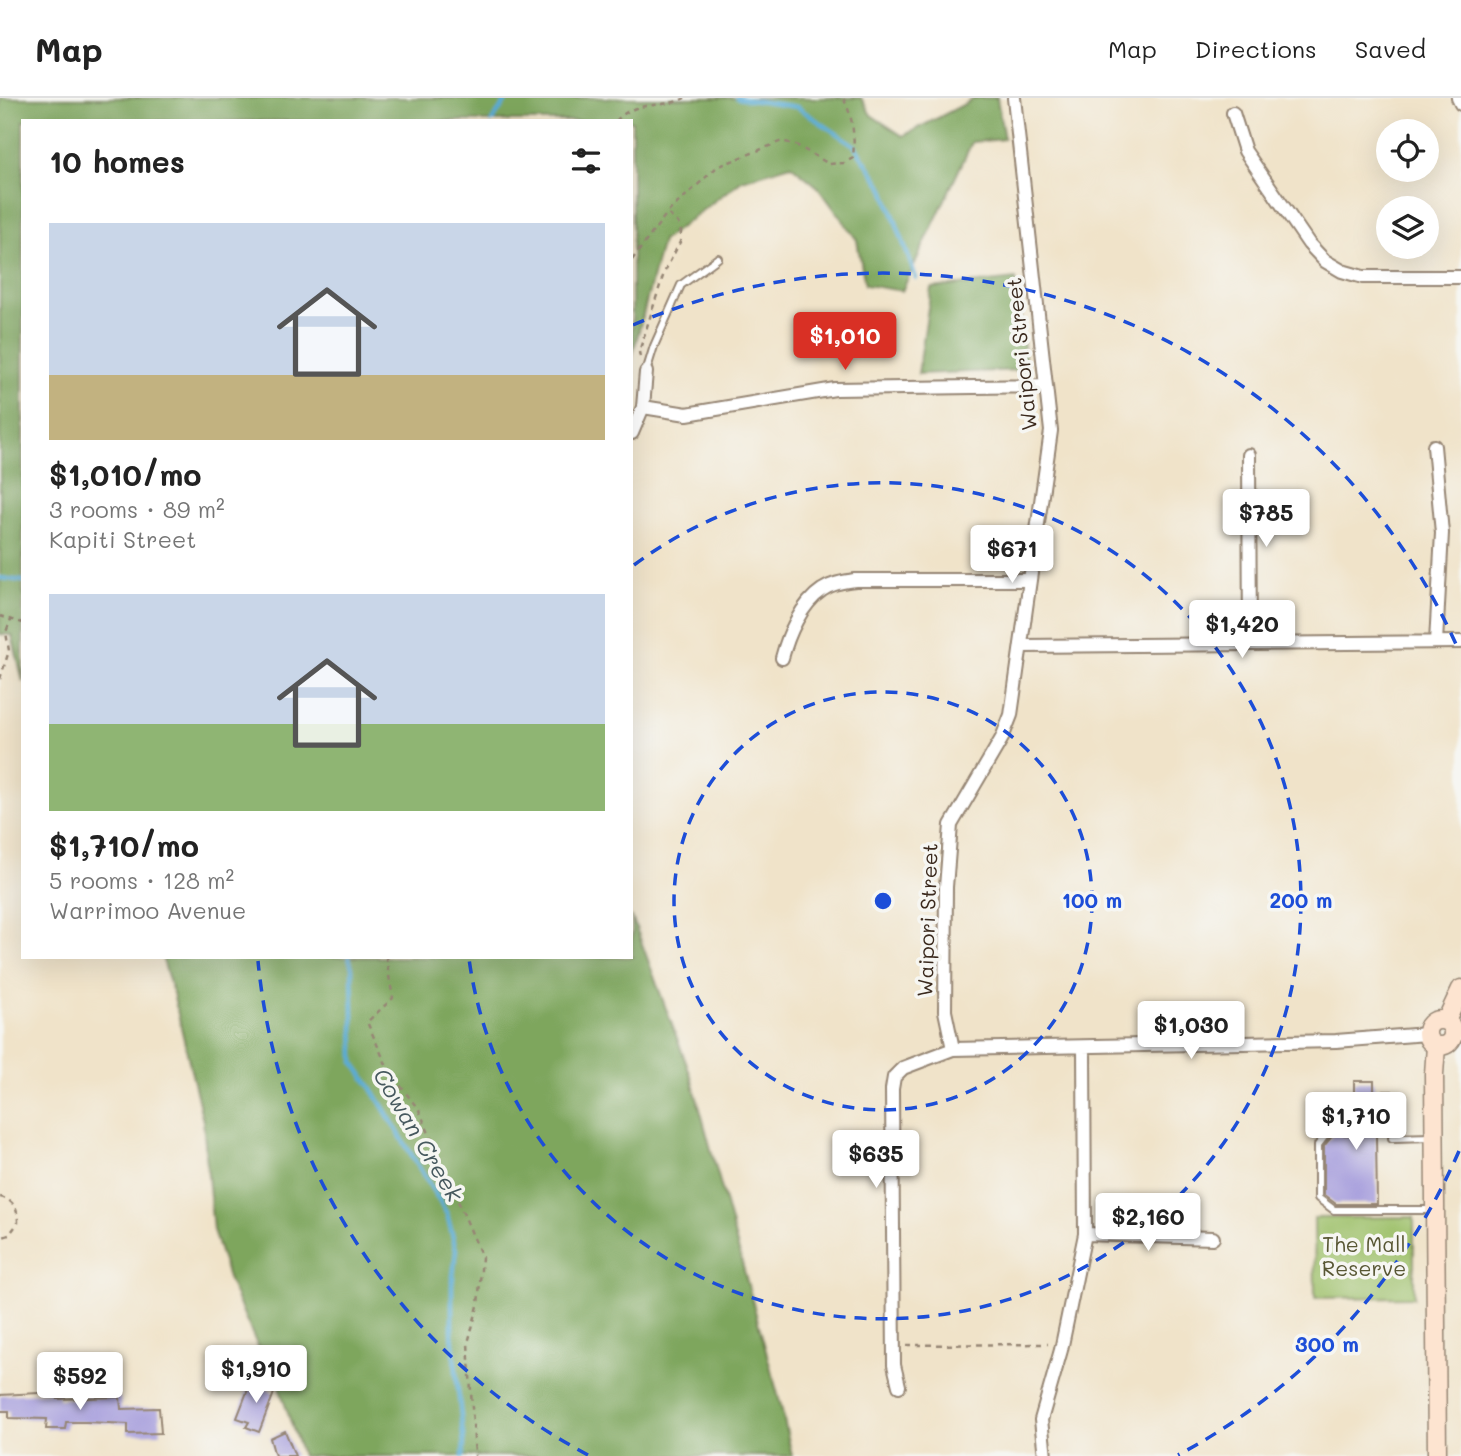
<!DOCTYPE html>
<html lang="en">
<head>
<meta charset="utf-8">
<style>
  :root { --surface:#fff; --page:#f2f2f2; --text:#222; --muted:#767676; --line:#e0e0e0; --accent:#d93025 }
  body { margin:0; font-family:Mali,sans-serif; background:var(--page); color:var(--text); height:100vh; display:flex; flex-direction:column; font-size:26px; white-space:nowrap }
  * { box-sizing:border-box; margin:0 }
  p { font-size:23px; color:var(--muted) }
  .icon { flex:none; width:38px; height:38px; fill:none; stroke:currentColor; stroke-width:2; stroke-linecap:round; stroke-linejoin:round }
  .map { position:relative; flex:1; overflow:hidden }
  .details { position:absolute; left:21px; top:21px; width:612px; height:840px; display:flex; flex-direction:column; background:var(--surface); border-radius:0px; box-shadow:0 7px 28px #0002 }
  .details>* { flex:none }
  .fabs { position:absolute; left:1376px; top:21px; display:grid; gap:14px }
  .fabs a { display:grid; place-items:center; width:63px; height:63px; border-radius:50%; background:var(--surface); box-shadow:0 7px 28px #0002; font-size:35px }
  .price { position:absolute; translate:-50% -60px; padding:0 16px; border-radius:7px; background:#fff; color:#222; font-size:23px; line-height:46px; filter:drop-shadow(0 2px 4px #0008) }
  .price::after { content:''; position:absolute; left:50%; top:42px; width:21px; height:16px; margin-left:-10px; background:inherit; clip-path:polygon(0 0,100% 0,50% 100%) }
  .price.current { background:var(--accent); color:#fff }
  ul { padding:0; list-style:none }
  li { display:grid; align-content:center; gap:14px; height:371px; padding:0 28px }
  li span { display:grid; place-items:center; height:217px; border-radius:0px; color:#555 }
  li>.icon { margin-inline-start:auto }
  span .icon { width:126px; height:126px; fill:#fffc; stroke-width:1 }
  li b { font-size:30px }
  h2 { display:flex; justify-content:space-between; align-items:center; height:84px; padding:0 28px; font-size:30px }
  header { display:flex; align-items:center; gap:42px; box-sizing:border-box; height:98px; padding:0 35px; background:var(--surface); border-bottom:2px solid var(--line) }
  header strong { font-size:33px }
  nav { display:flex; gap:38px; margin-inline-start:auto; font-size:24px }
  .map>svg:first-child { display:block }
  .green { fill:#9dc069; stroke:#6c7544; stroke-width:2 }
  .forest { fill:#7ea65d; stroke:#5c683e; stroke-width:2 }
  .lines { fill:none; stroke-linecap:round; stroke-linejoin:round }
  .stream { stroke:#5aacd5; stroke-width:4.5 }
  .building { fill:#a49bdc }
  .lane-casing { stroke:#968674; stroke-width:10 }
  .street-casing { stroke:#968674; stroke-width:16 }
  .secondary-casing { stroke:#968674; stroke-width:21 }
  .path { stroke:#968674; stroke-width:2.5; stroke-dasharray:5 5; stroke-linecap:butt }
  .lane { stroke:#fff; stroke-width:6 }
  .street { stroke:#fff; stroke-width:12 }
  .secondary { stroke:#fde4d0; stroke-width:18 }
  .ring { fill:none; stroke:#1d4ed8; stroke-width:3.5; stroke-dasharray:12 9 }
  .labels { text-anchor:middle; stroke-width:7; stroke-linejoin:round; paint-order:stroke }
  .street-label { font-size:21px; fill:#3b2a1e; stroke:#f6f6f2 }
  .park-label { font-size:21px; fill:#585734; stroke:#f6f6f2 }
  .water-label { font-size:23px; font-style:italic; fill:#46585e; stroke:#f6f6f2 }
  .centre { fill:#1d4ed8; stroke:#f6f6f2; stroke-width:3.5 }
  .ring-label { font-size:21px; text-anchor:middle; font-weight:bold; fill:#1d4ed8; stroke:#f6f6f2; stroke-width:7; stroke-linejoin:round; paint-order:stroke }
</style>
</head>
<body>
<header>
<strong>Map</strong>
<nav><a>Map</a><a>Directions</a><a>Saved</a></nav>
</header>
<div class="map">
<svg width="1461" height="1358" viewBox="0 0 1461 1358">
  <rect width="100%" height="100%" fill="#f6f6f2"/>
  <filter id="ink" filterUnits="userSpaceOnUse"><feTurbulence type="fractalNoise" baseFrequency=".0143" numOctaves="2"/><feDisplacementMap in="SourceGraphic" scale="14" xChannelSelector="R" yChannelSelector="G"/><feConvolveMatrix kernelMatrix="1 2 1 2 8 2 1 2 1" color-interpolation-filters="sRGB"/></filter>
  <filter id="wash" filterUnits="userSpaceOnUse"><feTurbulence type="fractalNoise" baseFrequency=".00686" numOctaves="4" result="noise"/><feDisplacementMap in="SourceGraphic" scale="28" xChannelSelector="R" yChannelSelector="G"/><feGaussianBlur stdDeviation="1.57" result="paint"/><feColorMatrix in="noise" values="0 0 0 0 0 0 0 0 0 0 0 0 0 0 0 0 0 1.4 0 .05"/><feComposite in="paint" operator="in"/></filter>
  <g filter="url(#wash)">
    <rect width="100%" height="100%" fill="#f0e3c9"/>
    <!-- green -->
    <path class="green" d="M1414 1119V1199L1315 1200 1314 1120Z"/>
    <!-- forest -->
    <path class="forest" d="M0 0H861L871 17 903 38 976 0H997L1004 41 972 44 902 193 865 187 857 142 818 89 791 67 742 82 662 143 632 259V23H23V584L12 537 0 536Z
      M1016 181 1025 258 1021 272 918 276 931 190Z
      M632 819 691 978 781 1308 792 1358H302L266 1249H258L229 1183 213 1132 203 1023 173 895 162 859H632Z"/>
    <g class="lines">
      <!-- stream -->
      <path class="stream" d="M737 0 797 9 854 47 884 91 916 180
        M492 23 508 0
        M0 480 23 483
        M349 859 352 870 354 965 371 989 447 1116 456 1152 452 1188V1236L464 1346 463 1358"/>
    </g>
    <g id="blocks">
      <!-- building -->
      <path class="building" d="M1354 983H1374V993H1392V1010H1373V1037H1376L1377 1106H1336L1324 1097V1048L1333 1037H1354Z
        M252 1281 268 1287V1292L274 1295 259 1334 246 1329 249 1324 237 1320Z
        M59 1294 58 1301 120 1299 121 1311 159 1310 161 1335 128 1336V1326L87 1324H66L65 1331H46L47 1321 9 1320V1313H0V1297Z
        M285 1333 295 1358H275L270 1340Z"/>
    </g>
  </g>
  <g filter="url(#ink)">
    <use href="#blocks" fill-opacity="0" stroke="#968674" stroke-width="2"/>
    <g class="lines">
      <defs>
        <path id="lane" d="M646 274 654 248 681 187 718 160
          M1335 1025 1318 1047V1100L1334 1112H1433
          M1392 1040 1432 1039"/>
        <path id="street" d="M1458 0 1461 6
          M1233 15 1245 53 1309 146 1325 163 1342 173 1363 179H1461
          M643 309 687 316 835 291 1046 288
          M632 335 643 309 646 274
          M1434 348 1442 435 1436 544
          M1249 357 1250 546
          M1022 548 1461 544
          M782 560C788 537 801 506 822 492 832 485 843 484 855 482H1030
          M1453 936H1461
          M953 951 945 913 946 789 951 727 1002 640 1011 617 1051 333 1014 0
          M1085 1136 1213 1140
          M899 1288 894 1267 892 991 894 979 903 970 953 951 1336 943 1427 936
          M1045 1358 1041 1322 1061 1252 1085 1136 1084 949"/>
        <path id="secondary" d="M1427 935a13 13 0 1 1 26 0a13 13 0 1 1-26 0Z
          M1446 923 1461 891
          M1436 948 1434 976 1437 1358"/>
      </defs>
      <!-- lane casing -->
      <use href="#lane" class="lane-casing"/>
      <!-- street casing -->
      <use href="#street" class="street-casing"/>
      <!-- secondary casing -->
      <use href="#secondary" class="secondary-casing"/>
      <!-- path -->
      <path class="path" d="M616 23C637 0 662 12 685 0
        M632 162 667 115 717 69 782 43 796 47 829 66 844 65 853 60C855 39 853 18 843 0
        M640 259 639 254 664 175 680 144 681 134 678 125 667 115
        M0 518 23 525
        M0 581 9 553 6 534 11 521
        M388 859 386 861 393 900 367 924 389 973 419 1012 482 1159 478 1208 468 1245 475 1358
        M0 1099C14 1102 18 1111 18 1125L9 1137 0 1140
        M907 1247 1048 1246"/>
      <!-- lane -->
      <use href="#lane" class="lane"/>
      <!-- street -->
      <use href="#street" class="street"/>
      <!-- secondary -->
      <use href="#secondary" class="secondary"/>
    </g>
  </g>
  <!-- distance rings -->
  <g class="ring">
    <circle cx="883" cy="803" r="209"/>
    <path d="M634 467A418 418 0 1 1 469 861"/>
    <path d="M1459 1053A628 628 0 0 1 1178 1357M588 1357A628 628 0 0 1 258 863M633 227A628 628 0 0 1 1459 553"/>
  </g>
  <g class="labels">
    <!-- street labels -->
    <g class="street-label">
      <text transform="translate(1022 256) rotate(-96)" y="7">Waipori Street</text>
      <text transform="translate(928 822) rotate(-88)" y="7">Waipori Street</text>
    </g>
    <!-- park labels -->
    <g class="park-label">
      <text x="1364" y="1154">The Mall<tspan x="1364" dy="24">Reserve</tspan></text>
    </g>
    <!-- water labels -->
    <g class="water-label">
      <text transform="translate(418 1037) rotate(59)" y="8">Cowan Creek</text>
    </g>
  </g>
  <circle cx="883" cy="803" r="10" class="centre"/>
  <g class="ring-label">
    <text x="1092" y="810">100 m</text>
    <text x="1301" y="810">200 m</text>
    <text x="1327" y="1254">300 m</text>
  </g>
</svg>
<div class="fabs">
<a><svg class="icon" aria-label="locate" viewBox="0 0 24 24"><circle cx="12" cy="12" r="6"/><path d="M12 2v4M12 18v4M2 12h4M18 12h4"/></svg></a>
<a><svg class="icon" aria-label="layers" viewBox="0 0 24 24"><path d="M12 4l9 5-9 5-9-5zM3 14l9 5 9-5"/></svg></a>
</div>
<b class="price current" style="left:845px;top:274px">$1,010</b>
<b class="price" style="left:1266px;top:451px">$785</b>
<b class="price" style="left:1012px;top:487px">$671</b>
<b class="price" style="left:1242px;top:562px">$1,420</b>
<b class="price" style="left:1191px;top:963px">$1,030</b>
<b class="price" style="left:1356px;top:1054px">$1,710</b>
<b class="price" style="left:876px;top:1092px">$635</b>
<b class="price" style="left:1148px;top:1155px">$2,160</b>
<b class="price" style="left:256px;top:1307px">$1,910</b>
<b class="price" style="left:80px;top:1314px">$592</b>
<section class="details">
<h2>10 homes<svg class="icon" aria-label="filters" viewBox="0 0 24 24"><path d="M4 7h16M4 17h16"/><circle cx="9" cy="7" r="2"/><circle cx="15" cy="17" r="2"/></svg></h2>
<ul>
<li><span style="background:linear-gradient(#c9d6e8 70%,#c2b280 0)"><svg class="icon" aria-label="home" viewBox="0 0 24 24"><path d="M3 11l9-7 9 7M6 9v11h12V9"/></svg></span><div><b>$1,010/mo</b><p>3 rooms · 89 m²</p><p>Kapiti Street</p></div></li>
<li><span style="background:linear-gradient(#c9d6e8 60%,#8fb573 0)"><svg class="icon" aria-label="home" viewBox="0 0 24 24"><path d="M3 11l9-7 9 7M6 9v11h12V9"/></svg></span><div><b>$1,710/mo</b><p>5 rooms · 128 m²</p><p>Warrimoo Avenue</p></div></li>
</ul>
</section>
</div>
</body>
</html>
